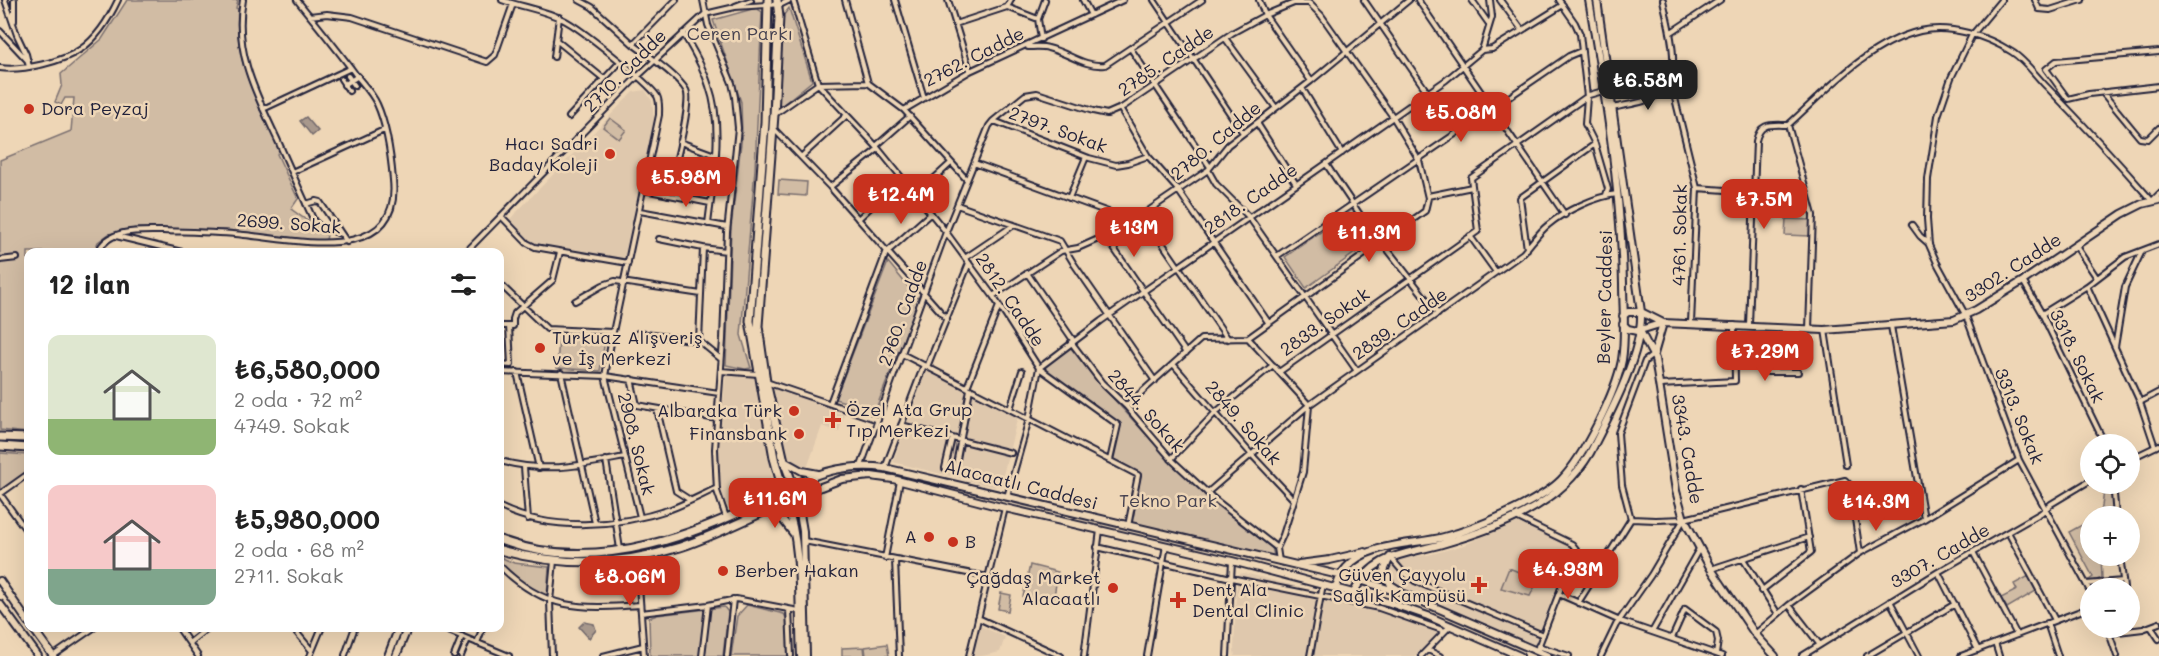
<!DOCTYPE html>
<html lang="tr">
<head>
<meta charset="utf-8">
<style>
  :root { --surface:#fff; --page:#f6f6f6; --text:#222; --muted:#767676; --accent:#c8321e }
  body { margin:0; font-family:Mali,sans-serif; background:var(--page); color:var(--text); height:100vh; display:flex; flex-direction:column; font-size:22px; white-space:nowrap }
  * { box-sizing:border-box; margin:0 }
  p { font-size:20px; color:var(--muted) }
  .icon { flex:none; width:33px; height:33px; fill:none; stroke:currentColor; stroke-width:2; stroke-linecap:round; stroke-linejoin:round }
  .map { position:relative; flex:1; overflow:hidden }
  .details { position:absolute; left:24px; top:248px; width:480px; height:384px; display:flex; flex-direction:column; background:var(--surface); border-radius:12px; box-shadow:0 6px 24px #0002 }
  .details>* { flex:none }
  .buttons { position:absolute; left:2080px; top:434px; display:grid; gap:12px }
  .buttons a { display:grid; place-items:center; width:60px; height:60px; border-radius:50%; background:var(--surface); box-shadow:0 6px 24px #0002; font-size:30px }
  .price { position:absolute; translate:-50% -51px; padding:0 14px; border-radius:12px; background:var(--accent); color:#fff; font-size:20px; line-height:39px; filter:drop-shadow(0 2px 3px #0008) }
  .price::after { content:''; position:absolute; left:50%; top:36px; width:18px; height:14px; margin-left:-9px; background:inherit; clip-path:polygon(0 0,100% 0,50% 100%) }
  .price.current { background:#222; color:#fff }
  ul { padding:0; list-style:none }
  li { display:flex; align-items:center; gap:18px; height:150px; padding:0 24px }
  li span { display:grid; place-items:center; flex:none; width:168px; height:120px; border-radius:12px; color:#555 }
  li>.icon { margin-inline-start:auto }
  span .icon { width:72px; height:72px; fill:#fffc; stroke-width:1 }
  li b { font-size:26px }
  h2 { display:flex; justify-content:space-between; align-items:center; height:72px; padding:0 24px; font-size:26px }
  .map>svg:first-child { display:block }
  .built { fill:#dfc8ad }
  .green { fill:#d1bca4; stroke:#7a6f70; stroke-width:1.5 }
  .water { fill:#a8988c; stroke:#72696c; stroke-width:1.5 }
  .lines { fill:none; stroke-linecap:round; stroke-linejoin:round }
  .street-casing { stroke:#22223b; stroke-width:8 }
  .secondary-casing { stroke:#22223b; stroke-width:10 }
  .primary-casing { stroke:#22223b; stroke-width:11 }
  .street { stroke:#eed6b6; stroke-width:4 }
  .secondary { stroke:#eed6b6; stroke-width:6 }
  .primary { stroke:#eed6b6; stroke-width:7 }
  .poi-dot { fill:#c8321e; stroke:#eed6b6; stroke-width:2 }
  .labels { text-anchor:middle; stroke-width:5; stroke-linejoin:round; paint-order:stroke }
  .park-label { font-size:18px; fill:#454150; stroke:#eed6b6 }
  .street-label { font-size:18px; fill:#22223b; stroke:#eed6b6 }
  .poi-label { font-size:18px; fill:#22223b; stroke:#eed6b6; text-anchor:start }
</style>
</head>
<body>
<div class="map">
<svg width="2159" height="656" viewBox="0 0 2159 656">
  <rect width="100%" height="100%" fill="#eed6b6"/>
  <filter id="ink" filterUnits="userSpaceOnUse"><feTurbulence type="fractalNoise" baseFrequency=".0167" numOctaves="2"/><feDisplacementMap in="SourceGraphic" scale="12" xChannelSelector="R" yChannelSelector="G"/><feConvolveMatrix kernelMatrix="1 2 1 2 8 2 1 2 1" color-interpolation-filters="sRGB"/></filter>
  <g filter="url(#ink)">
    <!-- built -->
    <path class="built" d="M645 90 652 101 654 119 628 263 530 243 509 220 633 92Z
      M927 368 1018 416 1001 483 994 487 893 462Z
      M726 373 754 378 772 476 771 485 763 496 736 510 725 503 721 485 718 454Z
      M773 385 827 403V409L844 415 839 432 822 426 807 468 791 462 786 455Z
      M1517 522 1572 547 1534 645 1407 590 1393 580 1389 572 1391 565 1403 557 1428 555 1464 545Z
      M1244 573 1415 616 1440 627 1442 631 1417 656H1235L1234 651 1236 590 1239 574Z
      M978 625 1005 637 1000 652 982 656H971Z"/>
    <!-- green -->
    <path class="green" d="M127 0H238L236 8 238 9C233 62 259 106 281 151L277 154 298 199 291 209 327 235 326 240H311L226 230 136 228 109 234 98 242 94 252H28V433L0 430V160L71 131 74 98H65L61 105 55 102 62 85 61 74 102 39Z
      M756 8 762 12 755 169 741 335 751 368 745 369 726 365 731 228 742 135 741 102 713 20Z
      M789 8 812 81 781 106 779 104 783 16Z
      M610 118 626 130 619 139 603 127Z
      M779 180 807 182 806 196 778 194Z
      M1352 210 1373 240 1306 288 1285 257Z
      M1786 219 1811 220 1810 236 1785 235Z
      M888 262 919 300 875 411 835 399Z
      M563 333 606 334 600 371 557 368 559 337H563Z
      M1070 347 1099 383 1165 455 1205 495 1272 547 1274 556 1132 523 1141 474 1113 459 1120 424 1045 373 1043 367Z
      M0 453 28 455V472L0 492Z
      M2105 483H2112L2114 516H2098L2101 514Z
      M2091 520V555H2101L2102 578 2091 582 2089 580 2093 577 2069 532Z
      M500 557 514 563 549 567 547 597C529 588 514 576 500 562Z
      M1030 565 1058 572 1053 602 1023 597Z
      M1509 568 1538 580 1530 596 1501 588Z
      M2029 576 2036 591 2007 608 2001 598 2017 590 2014 584Z
      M1001 593 1011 595 1008 611 998 609Z
      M747 605 784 614 787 620 789 656H731L737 616Z
      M724 607 728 612 723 656H650L649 618 657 615Z
      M887 644 889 656H866L865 647Z
      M864 647 865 656H842V648Z"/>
    <!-- water -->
    <path class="water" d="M306 117 318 131 312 136 300 121Z
      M584 622 594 624 596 630 589 638 579 627Z"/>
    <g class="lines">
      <defs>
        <path id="street" d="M5 0 17 35 26 54 29 67
          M14 0V21
          M243 0C233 51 257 96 278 141 290 168 302 195 314 221L321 227 341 234
          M502 0C522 7 545 10 564 20 580 28 648 82 657 96 660 102 659 108 659 115L613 332 605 376 640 517
          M579 0 592 7 633 44 676 0
          M703 0 708 25 732 83 735 97 738 128 727 232 723 340 715 449 717 491 726 517
          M845 0 868 83
          M895 0 924 98
          M948 0 970 71
          M1083 0 1091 15
          M1154 0 1243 133
          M1259 0 1265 15 1311 81
          M1364 0 1428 93
          M1418 0 1565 215
          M1472 0 1489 24
          M1500 0 1522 30
          M1559 0 1575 23 1580 34 1587 97 1585 124 1595 144 1608 189 1606 195
          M2001 0 1972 35 1951 78 1938 116 1928 179 1927 219 1929 245 1937 263 1966 316 2019 460 2091 593
          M2035 0 2039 9 2050 10 2082 0
          M735 6 751 0
          M1007 7 1038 19
          M1007 7 1011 0
          M310 16 327 14 352 17 487 62 495 55 513 4
          M955 24 1007 7
          M0 31 28 61
          M683 33C693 50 703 67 709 86 724 129 713 180 708 224
          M1670 33 1720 0
          M1225 38 1276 108
          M1041 39 1038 19 1045 0
          M556 40 604 79
          M633 44C647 55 677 75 686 90 693 103 672 176 668 195
          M1028 47C1034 47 1042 46 1048 48 1069 53 1083 67 1105 65L1202 0
          M1131 49 1210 167
          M1482 50 1492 17 1490 0
          M2159 52 2056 61 2046 69 2068 99 2089 94 2159 86
          M554 57 559 17
          M0 68C22 71 63 62 81 49 97 38 110 17 118 0
          M348 76 355 86
          M1670 78 1697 188 1691 323
          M341 79 349 91
          M818 84 876 146 946 232 993 296 1039 368 1118 425 1110 460
          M818 84 868 83 904 110 967 180
          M344 85 358 76
          M1302 88 1342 153
          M2102 92 2140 138 2148 139 2159 128
          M1120 108 1148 156 1178 190 1268 322
          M1613 108C1628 104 1646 103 1659 94 1685 77 1668 25 1663 0
          M263 109 351 68
          M904 110 970 71 1123 0
          M775 114 818 84 793 0
          M569 117 620 62
          M994 121 1089 158 1116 165 1128 163 1148 156
          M1257 123 1296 184
          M1788 125C1827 90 1867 44 1920 31 1950 24 1987 36 2012 52 2025 60 2036 76 2047 87 2083 124 2118 162 2152 201L2159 194
          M1788 125 1813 215 1809 329
          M774 129 830 187 947 319
          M680 142 715 155
          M876 146 910 116
          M801 157 847 115
          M974 163 1119 216 1128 225
          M1326 164 1375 237 1381 241 1438 314
          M1208 170 1216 184 1249 217 1357 371
          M292 172 384 130
          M830 187 878 149
          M1697 188 1754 192
          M644 190 710 203
          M916 195 951 163
          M1428 196 1472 187
          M1069 198 1086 157
          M306 204 316 201 320 202 347 242
          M957 205 1060 241 1074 264 1155 381
          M640 211 727 227
          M1143 215 1228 339
          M501 216 527 243 535 247 628 263
          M858 219 902 178
          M1912 225 1920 236 1929 244
          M116 236 182 252
          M1470 236 1496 272
          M1106 237 1186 353
          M659 239 703 248 699 341
          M2075 245 2097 278
          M703 248 726 251
          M1527 249 1520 198 1595 144
          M98 252C108 228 141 231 163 231 190 232 217 232 244 235 295 240 402 266 393 180 391 156 387 126 377 104 372 93 363 84 356 75 337 49 317 25 297 0
          M466 252 637 77 705 14 735 7 782 4 790 0
          M1277 256 1569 56 1581 51
          M965 258 1014 225
          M0 260 17 258
          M1027 273 1073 340
          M2023 281 2042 314 2105 444
          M500 284 547 329 613 332
          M2087 286 2140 402 2155 447
          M993 296 1061 251 1078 248 1123 228 1208 170 1228 145 1311 81 1409 0
          M575 301 603 285 615 281 701 294
          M2042 314 2087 286 2125 257 2159 244
          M1749 325 1756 141C1760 122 1771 125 1788 125
          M500 326H513V319L515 313 553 280 560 252
          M1891 326 1924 519
          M1825 330 1846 465
          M638 333 699 341 721 359
          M500 334V364
          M1071 342 1102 383 1126 406 1173 461 1213 498 1277 548
          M2115 347 2125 287 2142 251
          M902 354 1138 475 1128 526
          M500 364 511 365 509 326
          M1173 364 1251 454 1293 499
          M1735 364 1759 363 1768 372H1798
          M927 367 969 263
          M721 371 758 374
          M500 372 605 376 719 393
          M517 372 539 468
          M1279 372 1478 231 1471 178 1589 95 1603 91
          M561 373 595 523
          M631 379 637 405 717 419
          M766 382 878 420
          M1660 385 1735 381 1734 325
          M967 387 999 306
          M2140 402 2159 392
          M830 403 886 253 931 213
          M1126 406 1201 339 1248 338 1309 405
          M657 409 676 491 690 500
          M1010 409 1022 371
          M901 425 1011 453
          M1171 459 1216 412 1273 365
          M2130 459 2159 445
          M606 460 620 549
          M500 461C549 473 577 466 625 457
          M861 466 946 232 989 126 993 121 1025 95 1037 93 1093 111 1107 114 1123 107 1232 33 1265 15 1294 3H1309L1321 15 1393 117 1419 160 1428 198 1425 211 1248 338
          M524 467 528 519
          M885 468 924 365
          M945 468 952 438
          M955 470 970 389
          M2113 483 2116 516
          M1207 493 1309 405 1523 253C1531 244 1539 232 1548 225 1564 211 1597 196 1617 194
          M0 494 28 533
          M0 494 28 474
          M1007 497 1029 419 1039 368 1101 321 1446 80 1482 50 1492 49 1563 5
          M500 507C551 532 618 527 671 509 687 503 702 495 717 488
          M1516 517 1572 544 1576 549 1537 650
          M1631 519 1656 520 1684 519 1845 480 1850 485 1860 553
          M2008 532 2055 620
          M804 541 988 577
          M1097 547 1231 578 1379 608 1445 631
          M1973 552 2017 635
          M2120 555 2124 588
          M637 557 644 656
          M1390 557 1402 571 1415 581 1543 635
          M885 558 900 481
          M1743 559 1778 614
          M895 560 899 656
          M1279 561 1277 548 1283 535 1303 472 1309 406
          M500 566C545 611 580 609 640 605
          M1711 569 1809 537
          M1938 572 1978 650
          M2086 584 2123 581
          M1761 591 1811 552 1801 489
          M1559 594 1620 621 1722 656
          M1890 601 1919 656
          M1578 603 1631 519 1622 485 1618 433 1645 361 1653 355
          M1789 605 1820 645
          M789 609 791 656
          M641 613 708 605 736 599 799 611
          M978 618 1061 656
          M2047 623 2058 656
          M178 627 198 656
          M292 627 312 651
          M439 627 509 656
          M2107 627 2117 656
          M2151 627 2159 639
          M1652 632 1699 549
          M2110 633 2143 629 2159 623
          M1755 634 1789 605 1860 553 1924 519 2019 460
          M1672 638 1685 609 1716 632 1718 641 1716 654
          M189 643 209 627
          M477 643 483 627
          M1995 643 1999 656
          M1538 646 1569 656
          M1428 650 1440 656
          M345 655 355 627
          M53 656 95 627
          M310 656 322 627
          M454 656 462 636
          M461 656 468 639
          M552 656 550 601 554 561
          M603 656 643 646
          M702 656 708 605
          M727 656 733 599
          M969 656 1005 508
          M1084 656 1100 530
          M1147 656 1166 545
          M1227 656 1232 561
          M1310 656 1323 584
          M1421 656 1451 625
          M1601 656 1616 625 1651 575 1684 519
          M1802 656 1938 572 2041 513 2051 504 2091 480
          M1867 656 1955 604
          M1961 656 2091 607"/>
        <path id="secondary" d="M1623 316 1628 312H1641L1663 323
          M1623 324 1628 329 1637 331 1663 323 1824 330 1954 320 1976 310 2023 281 2122 214 2142 204 2159 200
          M1640 331 1655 359 1676 491 1684 519 1711 569 1755 634 1775 656
          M1654 354 1663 323
          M784 461 802 471 818 474
          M794 486C823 469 852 464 885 468L1360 580 1407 595 1548 656
          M786 501C803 550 798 605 801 656
          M769 509 783 520 793 533
          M1390 557 1384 571 1391 585 1399 590
          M1299 564 1330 560 1365 552
          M0 581 28 622
          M1336 588C1338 581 1341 573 1346 568 1369 542 1413 545 1444 537 1475 529 1539 502 1561 480 1584 457 1616 392 1622 360 1626 335 1623 308 1623 283 1621 188 1605 93 1589 0
          M1354 592C1374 553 1404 555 1442 544 1498 528 1559 506 1590 453 1609 416 1643 353 1641 312L1597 0
          M0 604 38 656
          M32 627 53 656
          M388 656 399 627
          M396 656 408 627
          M806 656 803 531 797 496 842 479 871 476 893 479 1005 508 1232 561 1387 602 1428 616 1520 656"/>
        <path id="primary" d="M768 0 765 122 750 321 774 458 786 501
          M0 437 28 438
          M0 446 28 448
          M500 540C600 577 705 532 794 486
          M500 550C559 566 620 566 680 547 720 534 759 513 797 496L784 461 766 382 758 326 774 115 779 17 777 0"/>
      </defs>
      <!-- street casing -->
      <use href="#street" class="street-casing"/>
      <!-- secondary casing -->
      <use href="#secondary" class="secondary-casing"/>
      <!-- primary casing -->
      <use href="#primary" class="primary-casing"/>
      <!-- street -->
      <use href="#street" class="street"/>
      <!-- secondary -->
      <use href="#secondary" class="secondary"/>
      <!-- primary -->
      <use href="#primary" class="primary"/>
    </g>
  </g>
  <!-- markers -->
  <g class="poi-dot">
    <circle cx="29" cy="109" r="6"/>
    <circle cx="610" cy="154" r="6"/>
    <circle cx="540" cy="348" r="6"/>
    <circle cx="794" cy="411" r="6"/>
    <path d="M830 411h6v6h6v6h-6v6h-6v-6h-6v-6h6z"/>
    <circle cx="799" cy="434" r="6"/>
    <circle cx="929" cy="537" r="6"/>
    <circle cx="953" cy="542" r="6"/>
    <circle cx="723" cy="571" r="6"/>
    <path d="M1476 576h6v6h6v6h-6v6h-6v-6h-6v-6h6z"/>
    <circle cx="1113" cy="588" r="6"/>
    <path d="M1175 591h6v6h6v6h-6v6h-6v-6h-6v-6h6z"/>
  </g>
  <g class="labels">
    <!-- park labels -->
    <g class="park-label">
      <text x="740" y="40">Ceren Parkı</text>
      <text x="1168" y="507">Tekno Park</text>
    </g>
    <!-- street labels -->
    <g class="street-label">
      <text transform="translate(974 57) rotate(-27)" y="6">2762. Cadde</text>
      <text transform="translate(1166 61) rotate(-34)" y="6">2785. Cadde</text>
      <text transform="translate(625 71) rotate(-45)" y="6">2710. Cadde</text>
      <text transform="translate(1058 130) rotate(20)" y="6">2797. Sokak</text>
      <text transform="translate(1216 141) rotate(-40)" y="6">2780. Cadde</text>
      <text transform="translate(1251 199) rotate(-35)" y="6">2818. Cadde</text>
      <text transform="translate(289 224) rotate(4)" y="6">2699. Sokak</text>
      <text transform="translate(1680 235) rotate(-89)" y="6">4761. Sokak</text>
      <text transform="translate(2013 268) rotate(-33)" y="6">3302. Cadde</text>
      <text transform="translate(1605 297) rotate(-89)" y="6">Beyler Caddesi</text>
      <text transform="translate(1010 300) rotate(56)" y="6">2812. Cadde</text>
      <text transform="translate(903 313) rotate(-70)" y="6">2760. Cadde</text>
      <text transform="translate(1325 322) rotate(-35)" y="6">2833. Sokak</text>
      <text transform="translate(1400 324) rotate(-35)" y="6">2839. Cadde</text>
      <text transform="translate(2077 356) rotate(64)" y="6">3318. Sokak</text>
      <text transform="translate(1146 411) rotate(48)" y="6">2844. Sokak</text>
      <text transform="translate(2019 416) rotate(68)" y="6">3313. Sokak</text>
      <text transform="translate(1243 423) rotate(49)" y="6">2849. Sokak</text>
      <text transform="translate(636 444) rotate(76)" y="6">2908. Sokak</text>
      <text transform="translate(1687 449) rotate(80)" y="6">3343. Cadde</text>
      <text transform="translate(1021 485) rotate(14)" y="6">Alacaatlı Caddesi</text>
      <text transform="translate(1940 556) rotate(-30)" y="6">3307. Cadde</text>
    </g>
    <!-- poi labels -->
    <g class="poi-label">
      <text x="41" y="115">Dora Peyzaj</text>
      <text x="598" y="150" text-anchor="end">Hacı Sadri<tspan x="598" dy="21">Baday Koleji</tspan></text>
      <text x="552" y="344">Turkuaz Alışveriş<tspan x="552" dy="21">ve İş Merkezi</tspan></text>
      <text x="846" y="416">Özel Ata Grup<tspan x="846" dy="21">Tıp Merkezi</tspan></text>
      <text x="782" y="417" text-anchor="end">Albaraka Türk</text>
      <text x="787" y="440" text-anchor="end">Finansbank</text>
      <text x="917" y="543" text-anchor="end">A</text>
      <text x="965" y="548">B</text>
      <text x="735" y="577">Berber Hakan</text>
      <text x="1466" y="581" text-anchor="end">Güven Çayyolu<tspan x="1466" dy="21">Sağlık Kampüsü</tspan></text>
      <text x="1101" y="584" text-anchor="end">Çağdaş Market<tspan x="1101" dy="21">Alacaatlı</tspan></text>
      <text x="1192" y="596">Dent Ala<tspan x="1192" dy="21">Dental Clinic</tspan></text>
    </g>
  </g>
</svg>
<div class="buttons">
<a><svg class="icon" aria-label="locate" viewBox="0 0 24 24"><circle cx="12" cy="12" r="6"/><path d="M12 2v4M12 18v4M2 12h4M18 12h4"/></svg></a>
<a>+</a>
<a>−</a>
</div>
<b class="price current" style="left:1648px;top:111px">₺6.58M</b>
<b class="price" style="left:1461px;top:143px">₺5.08M</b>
<b class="price" style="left:686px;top:208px">₺5.98M</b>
<b class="price" style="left:901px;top:225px">₺12.4M</b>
<b class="price" style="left:1764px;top:230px">₺7.5M</b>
<b class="price" style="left:1134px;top:258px">₺13M</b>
<b class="price" style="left:1369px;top:263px">₺11.3M</b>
<b class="price" style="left:1765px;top:382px">₺7.29M</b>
<b class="price" style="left:775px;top:529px">₺11.6M</b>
<b class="price" style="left:1876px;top:532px">₺14.3M</b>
<b class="price" style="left:1568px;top:600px">₺4.93M</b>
<b class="price" style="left:630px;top:607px">₺8.06M</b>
<section class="details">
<h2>12 ilan<svg class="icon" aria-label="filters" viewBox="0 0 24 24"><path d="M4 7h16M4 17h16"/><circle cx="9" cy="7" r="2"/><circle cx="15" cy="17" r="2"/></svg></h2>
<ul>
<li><span style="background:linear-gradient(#dfe7d0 70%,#8fb573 0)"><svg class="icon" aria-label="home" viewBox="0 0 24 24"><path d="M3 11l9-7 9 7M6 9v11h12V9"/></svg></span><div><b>₺6,580,000</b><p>2 oda · 72 m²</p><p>4749. Sokak</p></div></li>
<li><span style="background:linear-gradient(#f6c9c9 70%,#7fa58c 0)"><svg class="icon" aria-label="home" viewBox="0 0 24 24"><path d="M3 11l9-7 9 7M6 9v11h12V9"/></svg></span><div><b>₺5,980,000</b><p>2 oda · 68 m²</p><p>2711. Sokak</p></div></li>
</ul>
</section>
</div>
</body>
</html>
